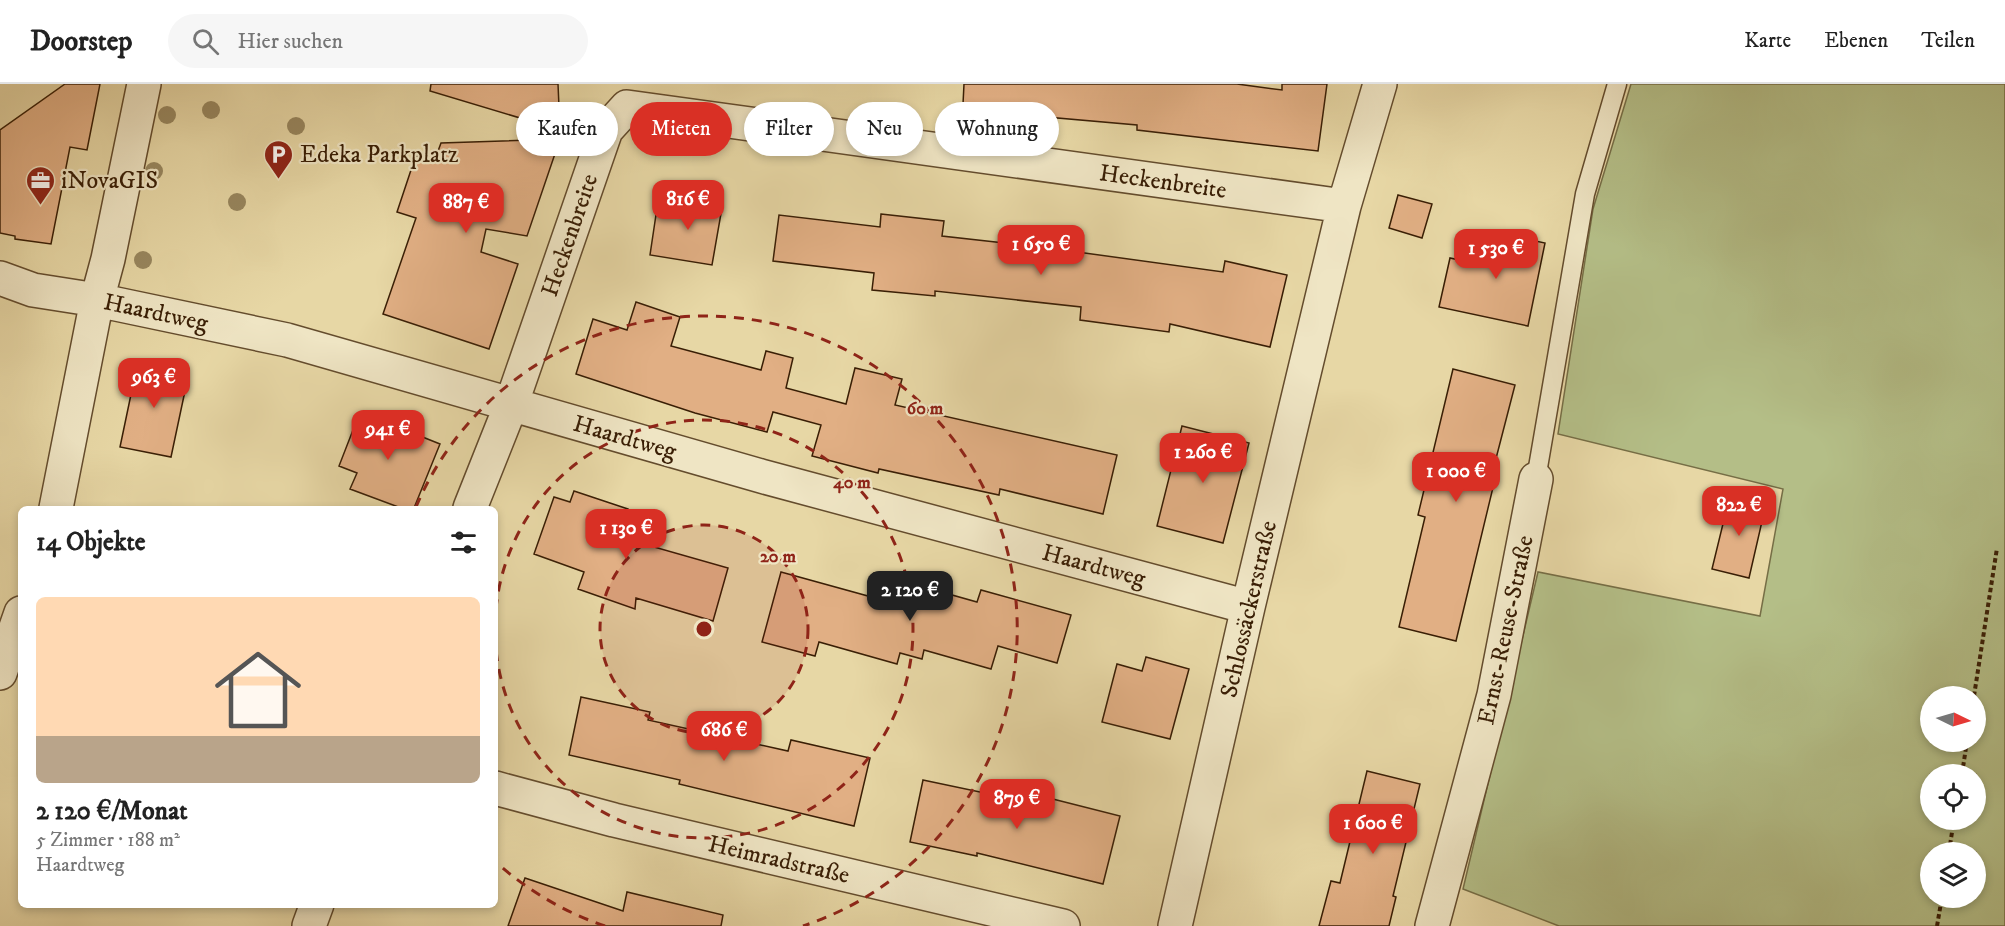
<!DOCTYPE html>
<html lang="de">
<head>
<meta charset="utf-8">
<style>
  :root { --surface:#fff; --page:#f6f6f6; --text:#222; --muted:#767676; --line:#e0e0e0; --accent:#d93025 }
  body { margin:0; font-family:"IM FELL DW Pica",serif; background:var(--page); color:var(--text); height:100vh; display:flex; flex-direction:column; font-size:22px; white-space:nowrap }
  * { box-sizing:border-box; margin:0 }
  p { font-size:20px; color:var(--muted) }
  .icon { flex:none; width:33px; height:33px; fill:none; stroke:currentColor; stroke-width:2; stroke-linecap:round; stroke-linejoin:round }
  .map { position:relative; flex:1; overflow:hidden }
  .details { position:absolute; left:18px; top:422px; width:480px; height:402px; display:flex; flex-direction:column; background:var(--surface); border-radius:9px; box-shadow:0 3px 9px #0003 }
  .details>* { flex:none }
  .top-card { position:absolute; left:516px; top:18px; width:570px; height:54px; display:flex; gap:12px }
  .needle { width:39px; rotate:95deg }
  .fabs { position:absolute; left:1920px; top:602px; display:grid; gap:12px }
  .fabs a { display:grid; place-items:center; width:66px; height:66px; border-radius:50%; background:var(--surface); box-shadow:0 3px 9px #0003; font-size:30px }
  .price { position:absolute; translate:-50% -51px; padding:0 14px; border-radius:12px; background:var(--accent); color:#fff; font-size:20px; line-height:39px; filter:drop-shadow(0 2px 3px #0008) }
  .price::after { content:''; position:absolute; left:50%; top:36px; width:18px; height:14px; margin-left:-9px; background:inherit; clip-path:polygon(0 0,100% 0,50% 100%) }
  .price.on { background:#222; color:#fff }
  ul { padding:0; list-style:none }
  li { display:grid; align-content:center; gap:12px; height:318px; padding:0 18px }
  li span { display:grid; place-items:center; height:186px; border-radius:9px; color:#555 }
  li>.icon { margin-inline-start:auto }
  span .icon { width:108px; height:108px; fill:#fffc; stroke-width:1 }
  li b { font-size:26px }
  h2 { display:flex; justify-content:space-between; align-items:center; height:72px; padding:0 18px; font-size:26px }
  .tag { padding:0 21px; border-radius:27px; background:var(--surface); box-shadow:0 3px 9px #0003; font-size:21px; line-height:54px }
  .tag.on { background:var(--accent); color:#fff }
  header { display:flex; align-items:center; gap:36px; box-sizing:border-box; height:84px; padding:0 30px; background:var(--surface); border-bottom:2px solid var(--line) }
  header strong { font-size:28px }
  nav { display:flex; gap:33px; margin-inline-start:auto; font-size:21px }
  .search { width:420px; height:54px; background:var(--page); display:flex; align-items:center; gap:15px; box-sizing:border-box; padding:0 21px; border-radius:33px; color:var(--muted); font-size:22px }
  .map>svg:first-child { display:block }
  .green { fill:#b4be87; stroke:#766e46; stroke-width:1.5; fill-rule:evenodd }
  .building { fill:#e1af84; stroke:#391e05; stroke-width:1.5 }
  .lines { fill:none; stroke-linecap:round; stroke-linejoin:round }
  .service-casing { stroke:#644c2d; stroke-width:21 }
  .minor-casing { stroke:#644c2d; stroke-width:36 }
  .path { stroke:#391e05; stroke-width:4; stroke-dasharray:4.5 3; stroke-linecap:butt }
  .service { stroke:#efe5c4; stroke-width:18 }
  .minor { stroke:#efe5c4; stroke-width:33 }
  .tree { fill:#98875f }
  .ring { fill:none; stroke:#8f2418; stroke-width:3; stroke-dasharray:10 8 }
  .labels { text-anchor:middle; stroke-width:4.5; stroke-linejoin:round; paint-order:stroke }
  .poi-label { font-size:24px; fill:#391e05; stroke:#efe5c4; text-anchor:start }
  .street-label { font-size:24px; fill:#391e05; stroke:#efe5c4 }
  .centre { fill:#8f2418; stroke:#efe5c4; stroke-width:3 }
  .ring-label { font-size:18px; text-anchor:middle; font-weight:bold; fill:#8f2418; stroke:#efe5c4; stroke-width:4.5; stroke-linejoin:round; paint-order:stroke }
</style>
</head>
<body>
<header>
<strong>Doorstep</strong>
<div class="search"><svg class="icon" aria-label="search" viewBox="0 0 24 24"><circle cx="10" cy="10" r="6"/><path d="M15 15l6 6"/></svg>Hier suchen</div>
<nav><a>Karte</a><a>Ebenen</a><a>Teilen</a></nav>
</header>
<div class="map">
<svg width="2005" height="842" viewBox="0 0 2005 842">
  <rect width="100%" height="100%" fill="#e7d7a5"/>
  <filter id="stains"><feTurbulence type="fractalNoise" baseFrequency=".00333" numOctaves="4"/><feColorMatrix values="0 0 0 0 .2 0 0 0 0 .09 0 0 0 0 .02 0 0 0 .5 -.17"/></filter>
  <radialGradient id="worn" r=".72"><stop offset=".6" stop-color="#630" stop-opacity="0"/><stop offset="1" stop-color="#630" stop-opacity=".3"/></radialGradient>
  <!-- green -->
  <path class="green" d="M1631 0H2005V842H1559L1463 805 1538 488 1760 532 1783 405 1558 350 1593 125ZM1930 612H1976V657H1930ZM1930 690H1976V735H1930ZM1930 768H1976V813H1930Z"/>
  <!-- building -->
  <path class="building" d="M65 0H100L87 66 70 63 51 160 15 155V152L0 149V46Z
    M431 0H558L560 46 430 7Z
    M964 0H1237L1282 6V0H1327L1318 67 1137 46V41L1035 32 1036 27 963 20Z
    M560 55 527 152 486 145 481 168 518 180 489 265 383 230 416 134 397 128 416 71 434 78 441 59Z
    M1398 111 1432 120 1422 154 1389 144Z
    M684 112 723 118 712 181 650 171 657 124 681 128Z
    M881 130 944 137 942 152 1041 163 1223 188 1225 177 1287 191 1270 263 1170 240 1169 248 1080 236 1081 223 935 207V212L872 206 874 189 773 177 779 131 880 143Z
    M1489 147 1545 159 1528 242 1439 223 1450 174 1482 181Z
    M636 218 680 233 671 262 761 286 766 267 793 274 786 304 846 320 855 284 902 295 895 321 1117 371 1103 430 1000 405 999 411 879 385 878 389 812 372 821 341 773 328 767 348 695 329 576 290 593 235 627 246Z
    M138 277 189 288 171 373 120 363Z
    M1453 285 1515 301 1492 390 1496 391 1456 557 1399 543 1425 433 1418 431Z
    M360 328 440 360 414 424H401L350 405 357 389 339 382Z
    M1182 342 1249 359 1223 459 1157 442Z
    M574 407 628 425 619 453 728 484 713 537 636 514 635 525 578 505 584 488 534 470 554 413 570 418Z
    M1730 411 1766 420 1749 494 1712 485Z
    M781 488 868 512 874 489 977 518 981 506 1071 531 1057 579 998 562 991 585 924 566 922 575 900 569 897 580 819 558 815 572 762 558Z
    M1146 573 1189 585 1170 655 1102 638 1117 580 1142 587Z
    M581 613 650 628 648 636 788 667 791 656 870 674 854 742 679 700 680 696 569 671Z
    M1367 687 1420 700 1393 812 1396 813 1389 842H1319L1331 797 1340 799Z
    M923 696 1027 718 1029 709 1120 732 1103 800 977 769V772L910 758Z
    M525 794 623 827 627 808 723 831 721 842H508Z"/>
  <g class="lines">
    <defs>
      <path id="service" d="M1536 395 1585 110 1617 0"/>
      <path id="minor" d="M0 194 33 206 97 216 287 256 761 392 1248 523
        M56 424 97 216 108 175 144 0
        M470 424 511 321 606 46 627 23 1344 122
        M0 589 21 529
        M495 704 614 736 1063 842
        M309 842 317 820
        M1175 842 1248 523 1344 122 1380 0
        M1432 842 1494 611 1536 395"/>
    </defs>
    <!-- service casing -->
    <use href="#service" class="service-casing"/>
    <!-- minor casing -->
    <use href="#minor" class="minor-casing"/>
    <!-- path -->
    <path class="path" d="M1974 612 1997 464
      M1962 690 1967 657
      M1949 768 1954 735
      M1937 842 1942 813"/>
    <!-- service -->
    <use href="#service" class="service"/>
    <!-- minor -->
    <use href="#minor" class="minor"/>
  </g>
  <!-- trees -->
  <g class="tree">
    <circle cx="211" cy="26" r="9"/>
    <circle cx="167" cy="31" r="9"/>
    <circle cx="296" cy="42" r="9"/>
    <circle cx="154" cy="87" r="9"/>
    <circle cx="237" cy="118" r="9"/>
    <circle cx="143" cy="176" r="9"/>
  </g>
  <!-- distance rings -->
  <circle cx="704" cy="545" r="104" fill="#8f2418" fill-opacity=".12"/>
  <g class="ring">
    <circle cx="704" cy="545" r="104"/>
    <path d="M495 543A209 209 0 1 1 495 547"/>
    <path d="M605 842A313 313 0 0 1 497 779M416 423A313 313 0 1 1 803 842"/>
  </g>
  <!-- icons -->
  <defs>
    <symbol id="parking-pin" viewBox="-11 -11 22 30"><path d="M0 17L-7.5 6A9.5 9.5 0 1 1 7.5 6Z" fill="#8f2418" stroke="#efe5c4"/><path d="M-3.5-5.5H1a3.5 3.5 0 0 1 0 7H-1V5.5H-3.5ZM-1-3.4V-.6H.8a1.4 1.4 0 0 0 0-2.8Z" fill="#fff"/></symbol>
    <symbol id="office-pin" viewBox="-11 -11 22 30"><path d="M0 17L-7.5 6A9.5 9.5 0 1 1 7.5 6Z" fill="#8f2418" stroke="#efe5c4"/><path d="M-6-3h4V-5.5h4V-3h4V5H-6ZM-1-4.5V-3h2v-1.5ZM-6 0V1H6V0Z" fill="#fff"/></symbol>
  </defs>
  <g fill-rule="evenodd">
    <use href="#parking-pin" x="262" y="54" width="33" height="45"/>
    <use href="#office-pin" x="24" y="80" width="33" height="45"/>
  </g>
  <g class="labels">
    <!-- poi labels -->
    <g class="poi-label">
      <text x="300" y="78">Edeka Parkplatz</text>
      <text x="61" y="104">iNovaGIS</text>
    </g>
    <!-- street labels -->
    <g class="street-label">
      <text transform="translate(1163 97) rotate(8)" y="8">Heckenbreite</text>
      <text transform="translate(569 151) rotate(-71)" y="8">Heckenbreite</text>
      <text transform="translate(156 228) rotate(12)" y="8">Haardtweg</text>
      <text transform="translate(625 353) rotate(16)" y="8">Haardtweg</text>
      <text transform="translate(1094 481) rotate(15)" y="8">Haardtweg</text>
      <text transform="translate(1248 525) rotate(-77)" y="8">Schlossäckerstraße</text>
      <text transform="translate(1505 546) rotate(-78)" y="8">Ernst-Reuse-Straße</text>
      <text transform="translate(779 775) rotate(13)" y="8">Heimradstraße</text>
    </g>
  </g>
  <circle cx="704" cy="545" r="9" class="centre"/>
  <g class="ring-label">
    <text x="925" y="330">60 m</text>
    <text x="852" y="404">40 m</text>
    <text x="778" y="478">20 m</text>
  </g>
  <rect width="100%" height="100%" filter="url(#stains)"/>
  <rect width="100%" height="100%" fill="url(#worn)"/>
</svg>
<div class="fabs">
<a><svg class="needle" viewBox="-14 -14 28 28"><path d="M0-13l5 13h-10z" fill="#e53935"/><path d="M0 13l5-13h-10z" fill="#767676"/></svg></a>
<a><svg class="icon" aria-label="locate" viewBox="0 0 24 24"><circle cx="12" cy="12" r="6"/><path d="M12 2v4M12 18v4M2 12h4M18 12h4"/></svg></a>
<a><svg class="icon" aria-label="layers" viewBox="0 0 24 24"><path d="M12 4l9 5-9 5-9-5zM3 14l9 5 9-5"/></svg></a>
</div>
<b class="price" style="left:688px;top:147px">816 €</b>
<b class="price" style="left:466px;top:150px">887 €</b>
<b class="price" style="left:1041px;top:192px">1 650 €</b>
<b class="price" style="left:1496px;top:196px">1 530 €</b>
<b class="price" style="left:154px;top:325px">963 €</b>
<b class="price" style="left:388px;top:377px">941 €</b>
<b class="price" style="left:1203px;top:400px">1 260 €</b>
<b class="price" style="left:1456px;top:419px">1 000 €</b>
<b class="price" style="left:1739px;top:453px">822 €</b>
<b class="price" style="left:626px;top:476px">1 130 €</b>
<b class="price on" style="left:910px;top:538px">2 120 €</b>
<b class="price" style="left:724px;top:678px">686 €</b>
<b class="price" style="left:1017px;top:746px">879 €</b>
<b class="price" style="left:1373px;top:771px">1 600 €</b>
<div class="top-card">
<a class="tag">Kaufen</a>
<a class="tag on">Mieten</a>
<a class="tag">Filter</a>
<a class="tag">Neu</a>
<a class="tag">Wohnung</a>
</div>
<section class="details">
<h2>14 Objekte<svg class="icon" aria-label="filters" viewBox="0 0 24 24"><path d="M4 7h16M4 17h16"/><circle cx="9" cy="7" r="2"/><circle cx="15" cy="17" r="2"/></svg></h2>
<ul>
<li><span style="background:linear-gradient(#ffd9b3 75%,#b9a48a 0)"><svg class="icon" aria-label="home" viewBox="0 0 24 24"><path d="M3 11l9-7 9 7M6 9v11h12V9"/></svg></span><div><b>2 120 €/Monat</b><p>5 Zimmer · 188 m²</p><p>Haardtweg</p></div></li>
</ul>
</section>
</div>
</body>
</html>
